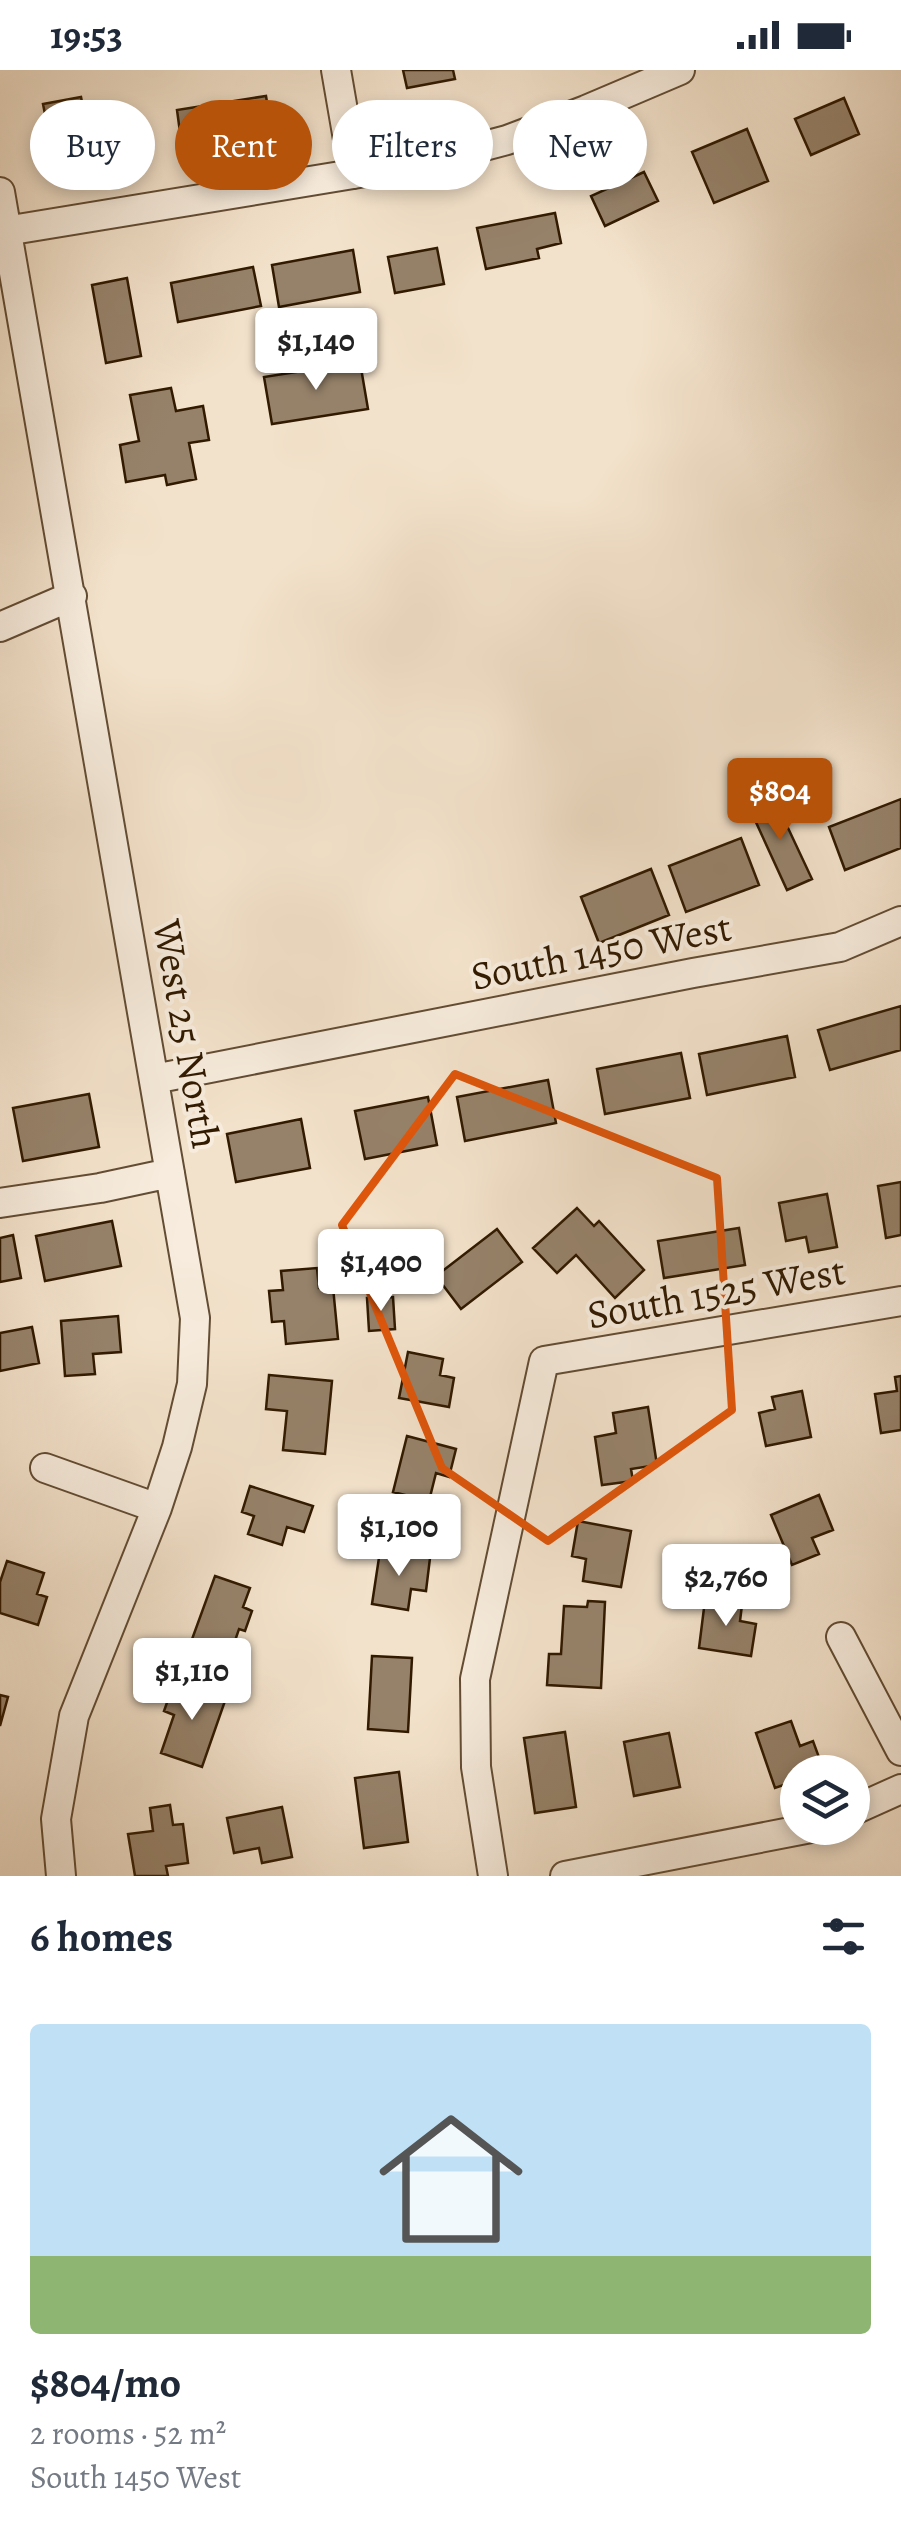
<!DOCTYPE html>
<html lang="en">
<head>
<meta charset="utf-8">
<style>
  :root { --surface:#fff; --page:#f6f6f7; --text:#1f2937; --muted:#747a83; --line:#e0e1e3; --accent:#b45309 }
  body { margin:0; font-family:Alegreya,serif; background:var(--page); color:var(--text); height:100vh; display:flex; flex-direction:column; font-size:38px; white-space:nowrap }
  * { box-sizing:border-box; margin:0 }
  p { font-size:32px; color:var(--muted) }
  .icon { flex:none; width:55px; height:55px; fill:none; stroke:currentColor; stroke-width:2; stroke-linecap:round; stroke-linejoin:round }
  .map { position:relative; height:1806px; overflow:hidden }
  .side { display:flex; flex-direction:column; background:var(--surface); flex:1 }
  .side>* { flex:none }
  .banner { position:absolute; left:30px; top:30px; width:842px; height:90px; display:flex; gap:20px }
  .fabs { position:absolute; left:780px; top:1685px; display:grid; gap:20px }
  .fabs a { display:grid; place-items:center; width:90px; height:90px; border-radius:50%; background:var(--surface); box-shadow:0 5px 15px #0003; font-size:50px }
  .price { position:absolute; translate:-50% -85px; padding:0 22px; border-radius:10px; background:#fff; color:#222; font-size:32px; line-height:65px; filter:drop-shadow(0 2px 5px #0008) }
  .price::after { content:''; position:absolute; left:50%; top:60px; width:30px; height:22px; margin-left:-15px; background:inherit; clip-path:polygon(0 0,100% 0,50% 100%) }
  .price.selected { background:var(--accent); color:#fff }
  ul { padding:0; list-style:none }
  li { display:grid; align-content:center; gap:20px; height:530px; padding:0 30px }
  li+li { border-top:2px solid var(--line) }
  li span { display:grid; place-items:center; height:310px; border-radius:10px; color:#555 }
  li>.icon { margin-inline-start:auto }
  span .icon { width:180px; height:180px; fill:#fffc; stroke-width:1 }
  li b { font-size:42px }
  h2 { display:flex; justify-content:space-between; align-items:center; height:120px; padding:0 30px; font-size:42px }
  .tag { padding:0 35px; border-radius:45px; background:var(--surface); box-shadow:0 5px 15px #0003; font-size:35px; line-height:90px }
  .tag.selected { background:var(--accent); color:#fff }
  .status { display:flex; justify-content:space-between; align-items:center; height:70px; padding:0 50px; background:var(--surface); direction:ltr }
  .status svg { height:28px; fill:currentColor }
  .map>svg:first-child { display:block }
  .building { fill:#96826a; stroke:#311a00; stroke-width:2.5 }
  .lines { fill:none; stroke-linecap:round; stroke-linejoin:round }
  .minor-casing { stroke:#624c33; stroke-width:32 }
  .minor { stroke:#f7ecdd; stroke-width:28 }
  .marked { fill:none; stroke:#df560b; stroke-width:8; stroke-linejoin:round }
  .labels { text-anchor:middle; stroke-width:8; stroke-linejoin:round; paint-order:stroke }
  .street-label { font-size:40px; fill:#311a00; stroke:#f7ecdd }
</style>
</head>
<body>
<div class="status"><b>19:53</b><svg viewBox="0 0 49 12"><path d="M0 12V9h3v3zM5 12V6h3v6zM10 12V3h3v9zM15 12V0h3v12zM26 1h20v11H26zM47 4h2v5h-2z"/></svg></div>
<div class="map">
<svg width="901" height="1806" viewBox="0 0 901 1806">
  <rect width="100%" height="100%" fill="#f3e2cb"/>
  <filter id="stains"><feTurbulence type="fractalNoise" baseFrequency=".002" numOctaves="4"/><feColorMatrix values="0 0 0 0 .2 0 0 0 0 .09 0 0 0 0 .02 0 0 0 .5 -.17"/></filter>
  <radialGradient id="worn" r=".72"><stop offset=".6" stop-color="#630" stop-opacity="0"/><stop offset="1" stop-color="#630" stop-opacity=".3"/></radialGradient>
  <!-- building -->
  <path class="building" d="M403 0H453L455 9 407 18Z
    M266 26 272 63 182 77 177 40Z
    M81 27 91 78 53 85 43 34Z
    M844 28 859 64 811 85 795 49Z
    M747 59 768 111 714 133 692 82Z
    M644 102 658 131 605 156 591 126Z
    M555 143 561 173 537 179 539 188 486 199 477 158Z
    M437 178 444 214 395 223 388 187Z
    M353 180 360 222 279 237 272 195Z
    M253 197 261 236 178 252 171 213Z
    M127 208 141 286 106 293 92 215Z
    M360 292 368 339 272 354 264 307Z
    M171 318 176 341 203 336 209 370 189 373 196 409 167 415 165 405 126 412 120 375 139 371 130 325Z
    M773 726 812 809 787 820 749 737Z
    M901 729V778L845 800 829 757Z
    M741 768 759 815 686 842 669 796Z
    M651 799 669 845 599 873 581 827Z
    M901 936V980L830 1000 818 960Z
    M787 966 795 1007 707 1025 699 984Z
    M681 983 690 1028 605 1044 597 999Z
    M548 1010 556 1053 465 1071 457 1027Z
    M89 1024 99 1077 23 1091 13 1038Z
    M428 1027 437 1075 365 1089 355 1041Z
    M301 1049 310 1098 236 1112 227 1064Z
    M901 1112V1165L886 1168 878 1116Z
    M827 1124 837 1177 809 1182 806 1167 786 1171 779 1133Z
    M577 1138 594 1156 599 1151 644 1200 615 1228 576 1185 557 1203 533 1178Z
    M112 1151 121 1196 45 1211 36 1166Z
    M739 1158 745 1195 664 1208 658 1171Z
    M497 1159 522 1192 461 1239 436 1206Z
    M13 1165 21 1208 0 1212V1168Z
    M317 1198 319 1218 333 1217 338 1269 286 1274 284 1251 272 1252 269 1221 283 1220 281 1201Z
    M393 1227 395 1259 369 1261 367 1228Z
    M118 1246 121 1282 93 1284 95 1304 65 1306 61 1251Z
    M32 1257 39 1293 0 1301V1263Z
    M408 1282 443 1289 440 1305 454 1308 449 1337 399 1328Z
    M269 1305 332 1311 325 1384 283 1380 287 1341 266 1339Z
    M901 1306V1360L881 1363 875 1324 897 1321 895 1307Z
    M802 1321 811 1367 766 1376 759 1343 775 1339 772 1327Z
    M648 1337 657 1395 631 1399 633 1411 602 1415 595 1367 616 1363 613 1343Z
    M407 1366 456 1379 449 1407 436 1403 429 1431 393 1422Z
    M250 1416 313 1436 304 1462 287 1457 282 1475 248 1464 254 1446 242 1442Z
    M819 1425 833 1460 812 1468 819 1484 792 1495 771 1445Z
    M578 1451 631 1461 621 1517 583 1511 586 1489 572 1486Z
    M380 1481 430 1488 426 1521 411 1519 408 1540 372 1534Z
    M7 1491 44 1503 37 1524 47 1527 38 1555 0 1543V1512Z
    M215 1506 250 1518 243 1537 252 1541 245 1561 239 1559 226 1597 187 1583Z
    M705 1530 742 1535 740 1551 756 1554 751 1586 699 1578Z
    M588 1531 605 1532 601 1618 547 1615 549 1584H561L564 1536 587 1537Z
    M372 1586 412 1588 408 1662 368 1659Z
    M175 1610 226 1628 202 1697 161 1683 174 1645 164 1641Z
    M0 1625 8 1627 0 1656Z
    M791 1651 800 1676 813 1671 824 1701 798 1702V1710L775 1718 756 1663Z
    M565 1662 576 1737 535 1743 524 1668Z
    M669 1663 680 1717 634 1726 624 1672Z
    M399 1702 408 1772 364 1778 355 1708Z
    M170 1735 173 1755 183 1754 188 1793 166 1796 168 1806H135L128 1764 153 1761 150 1738Z
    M282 1737 292 1787 262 1793 259 1778 234 1783 227 1748Z"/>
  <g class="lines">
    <defs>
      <path id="minor" d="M336 0 354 104
        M0 122 195 1248 192 1314 177 1377 157 1438 74 1646 56 1749 61 1806
        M0 162 420 93 507 70 586 40 680 0
        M0 557 72 526
        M154 1009 693 903 840 877 901 851
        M0 1133 100 1118 170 1103
        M45 1398 157 1438
        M841 1567 901 1681
        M852 1741 901 1719
        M493 1806 476 1697 475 1609 544 1291 901 1231
        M565 1806 811 1758"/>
    </defs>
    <!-- minor casing -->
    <use href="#minor" class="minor-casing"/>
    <!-- minor -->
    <use href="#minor" class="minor"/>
  </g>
  <!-- marked area -->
  <path class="marked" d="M455 1004 717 1108 732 1340 548 1471 442 1398 342 1155Z"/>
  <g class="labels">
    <!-- street labels -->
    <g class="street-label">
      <text transform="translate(601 881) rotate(-11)" y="14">South 1450 West</text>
      <text transform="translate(187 964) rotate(80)" y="14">West 25 North</text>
      <text transform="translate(716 1222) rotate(-10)" y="14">South 1525 West</text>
    </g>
  </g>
  <rect width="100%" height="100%" filter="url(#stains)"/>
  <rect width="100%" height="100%" fill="url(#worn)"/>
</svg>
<div class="fabs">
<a><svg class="icon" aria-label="layers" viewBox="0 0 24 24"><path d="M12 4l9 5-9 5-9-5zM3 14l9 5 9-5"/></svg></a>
</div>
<b class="price" style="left:316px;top:323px">$1,140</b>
<b class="price selected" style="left:780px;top:773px">$804</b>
<b class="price" style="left:381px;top:1244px">$1,400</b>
<b class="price" style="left:399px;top:1509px">$1,100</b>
<b class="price" style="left:726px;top:1559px">$2,760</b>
<b class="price" style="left:192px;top:1653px">$1,110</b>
<div class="banner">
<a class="tag">Buy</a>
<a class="tag selected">Rent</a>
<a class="tag">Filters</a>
<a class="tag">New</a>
</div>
</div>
<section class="side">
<h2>6 homes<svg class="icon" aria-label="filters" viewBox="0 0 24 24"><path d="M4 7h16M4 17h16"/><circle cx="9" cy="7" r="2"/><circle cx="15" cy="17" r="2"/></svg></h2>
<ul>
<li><span style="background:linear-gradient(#bfe0f5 75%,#8fb573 0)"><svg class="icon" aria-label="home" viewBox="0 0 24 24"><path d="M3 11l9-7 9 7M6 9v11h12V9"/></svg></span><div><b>$804/mo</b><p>2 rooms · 52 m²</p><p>South 1450 West</p></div></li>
</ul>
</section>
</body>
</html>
